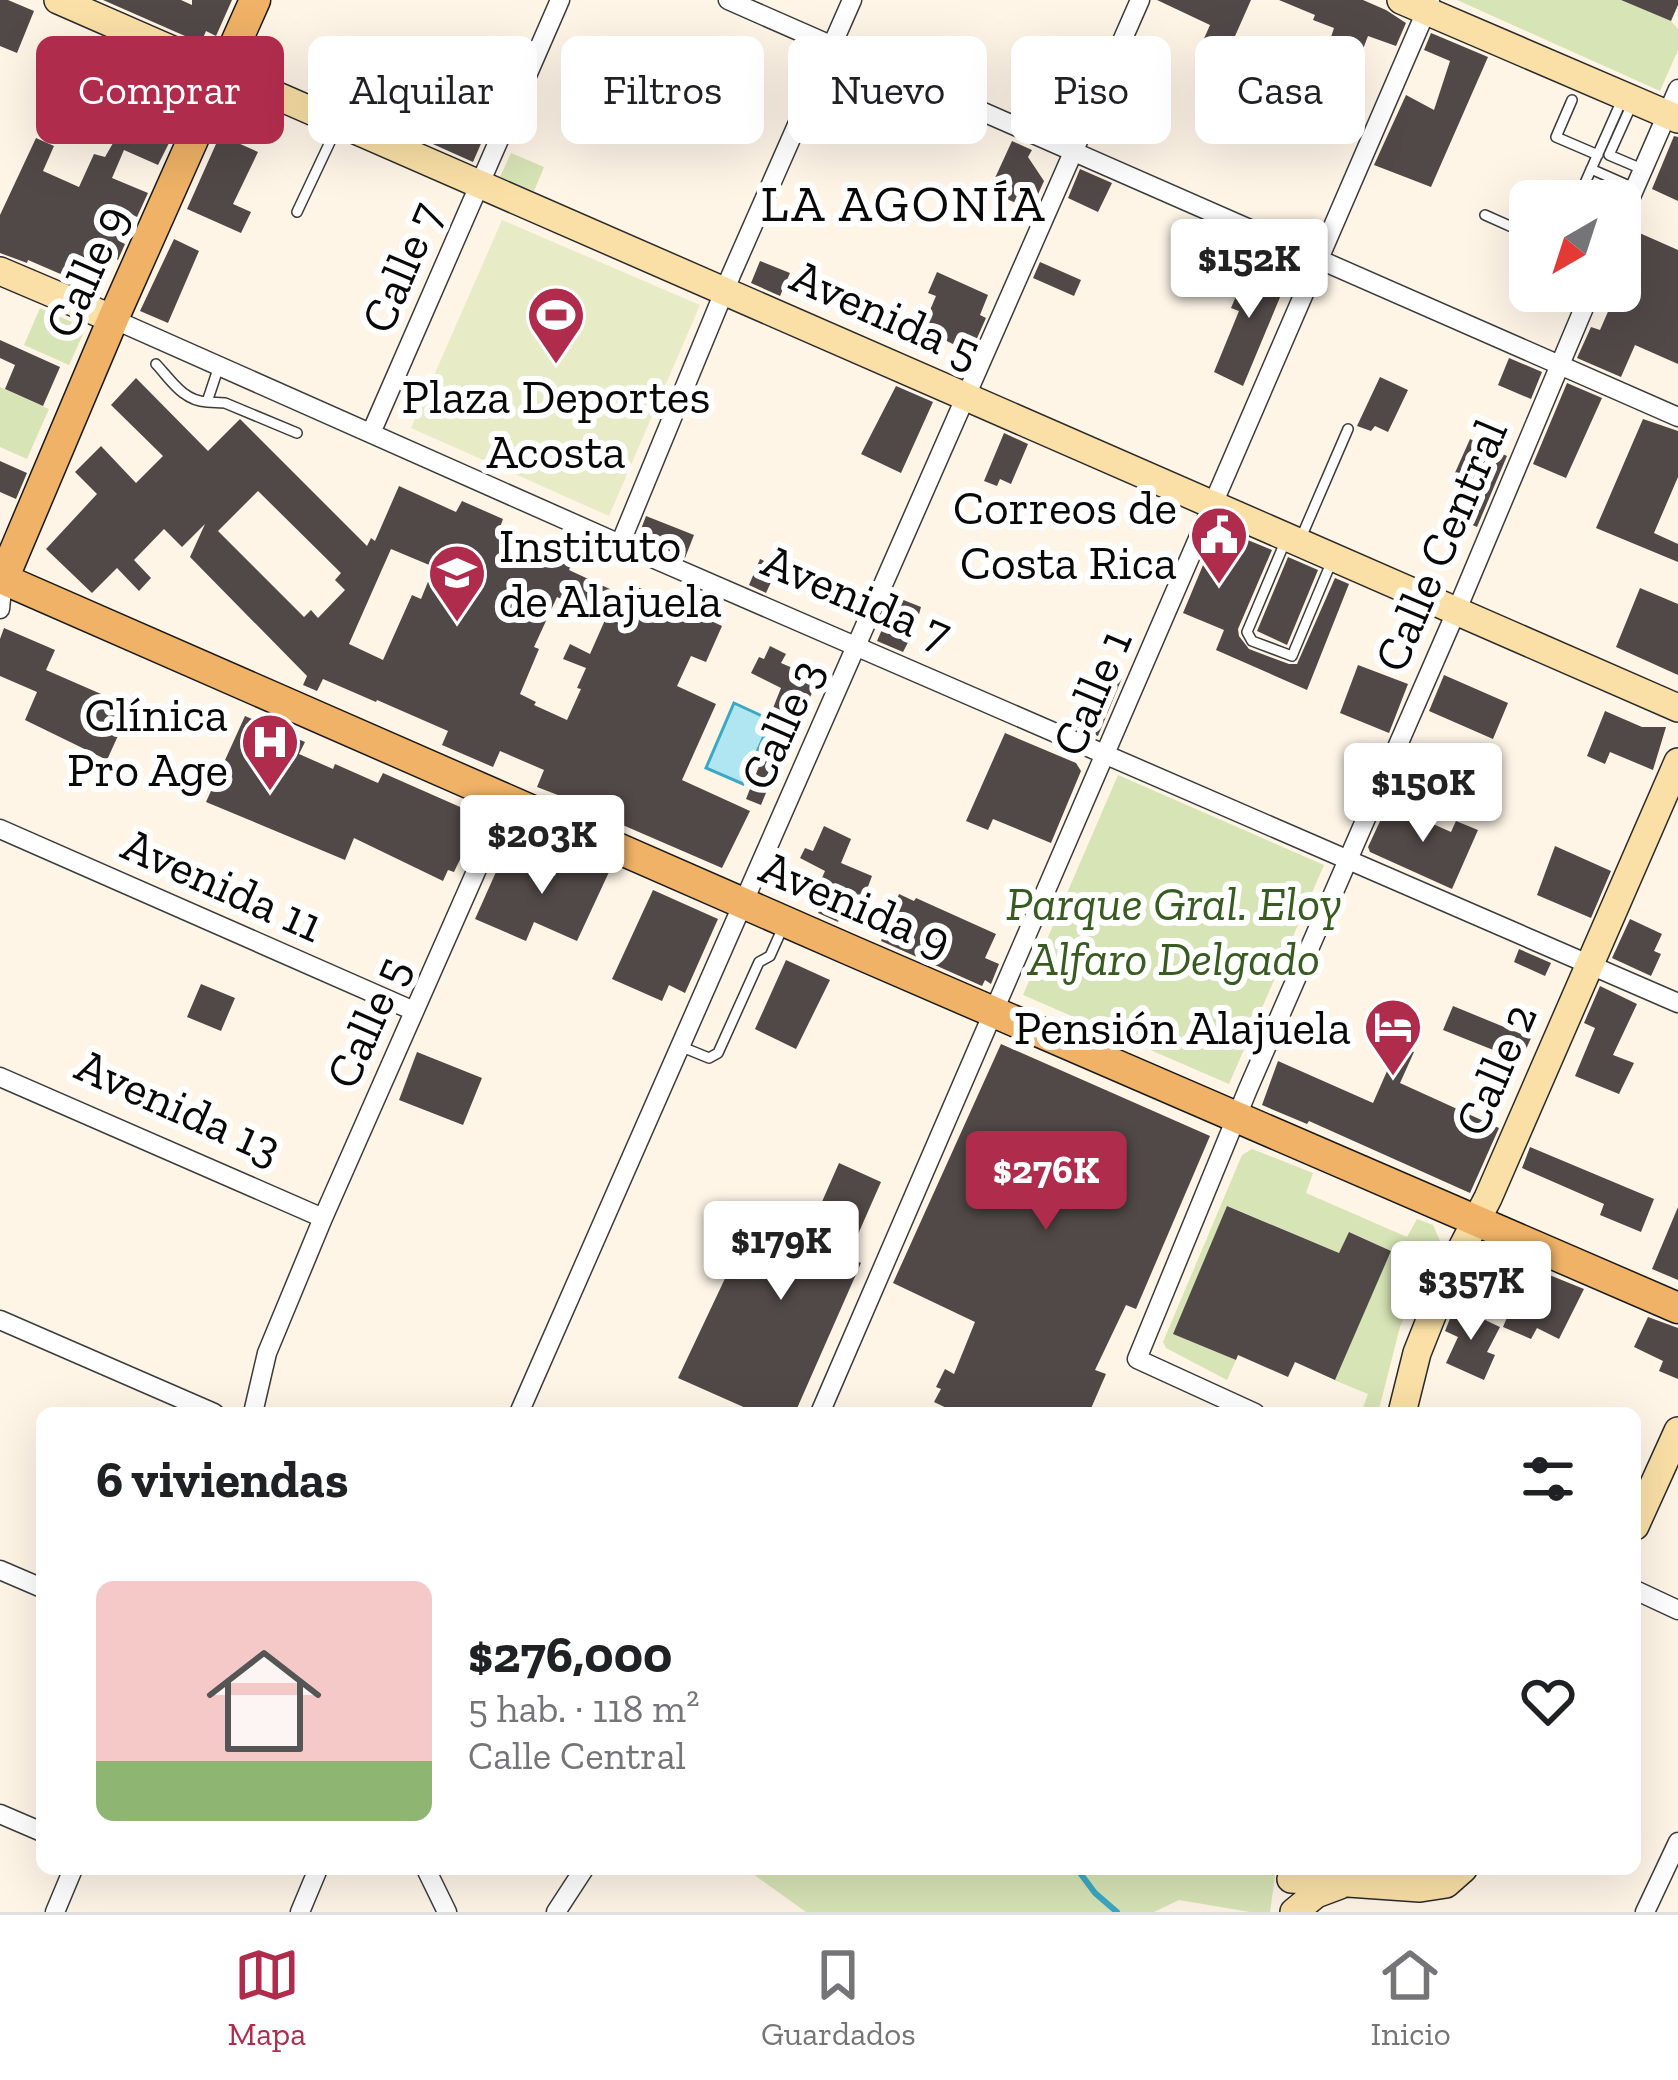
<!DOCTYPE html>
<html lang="es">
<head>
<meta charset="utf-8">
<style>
  :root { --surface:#fff; --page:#f6f6f6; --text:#202124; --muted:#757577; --line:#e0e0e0; --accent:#af2c4c }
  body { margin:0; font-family:"Zilla Slab",serif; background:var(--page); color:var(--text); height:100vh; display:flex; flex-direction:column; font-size:45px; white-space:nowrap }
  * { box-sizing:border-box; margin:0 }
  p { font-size:39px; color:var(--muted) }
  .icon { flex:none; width:66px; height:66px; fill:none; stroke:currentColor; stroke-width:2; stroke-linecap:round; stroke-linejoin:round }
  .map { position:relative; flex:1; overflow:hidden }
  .panel { position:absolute; left:36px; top:1407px; width:1605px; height:468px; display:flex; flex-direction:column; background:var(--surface); border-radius:18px; box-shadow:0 12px 48px #0002 }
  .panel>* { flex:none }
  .top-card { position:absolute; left:36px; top:36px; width:1608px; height:108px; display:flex; gap:24px }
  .needle { width:78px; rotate:219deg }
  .fabs { position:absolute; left:1509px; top:180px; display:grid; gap:24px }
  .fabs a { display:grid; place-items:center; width:132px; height:132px; border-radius:18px; background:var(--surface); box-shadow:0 12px 48px #0002; font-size:60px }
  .price { position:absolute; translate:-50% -102px; padding:0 27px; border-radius:12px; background:#fff; color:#222; font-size:39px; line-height:78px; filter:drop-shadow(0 3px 6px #0008) }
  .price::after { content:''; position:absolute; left:50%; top:72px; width:36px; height:27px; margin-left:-18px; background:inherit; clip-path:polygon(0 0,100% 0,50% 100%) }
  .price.selected { background:var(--accent); color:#fff }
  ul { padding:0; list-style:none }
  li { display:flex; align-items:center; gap:36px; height:300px; padding:0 60px }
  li+li { border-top:3px solid var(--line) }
  li span { display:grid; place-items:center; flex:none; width:336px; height:240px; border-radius:18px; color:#555 }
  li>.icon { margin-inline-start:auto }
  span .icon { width:144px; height:144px; fill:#fffc; stroke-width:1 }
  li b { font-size:51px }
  h2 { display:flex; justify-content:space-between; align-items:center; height:144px; padding:0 60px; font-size:51px }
  .chip { padding:0 42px; border-radius:18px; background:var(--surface); box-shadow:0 12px 48px #0002; font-size:42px; line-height:108px }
  .chip.selected { background:var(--accent); color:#fff }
  .dock { display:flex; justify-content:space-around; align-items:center; height:168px; border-top:3px solid var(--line); background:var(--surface); font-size:33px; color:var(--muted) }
  .dock a { display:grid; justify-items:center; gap:6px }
  .dock .selected { color:var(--accent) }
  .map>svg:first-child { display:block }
  .green { fill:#d7e4b5 }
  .pitch { fill:#e7ecc6 }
  .water { fill:#b0e6f1; stroke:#3ca8c3; stroke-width:3 }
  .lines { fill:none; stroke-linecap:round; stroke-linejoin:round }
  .stream { stroke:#3ca8c3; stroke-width:6 }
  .building { fill:#514947; fill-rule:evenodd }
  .lane-casing { stroke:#3c3c3c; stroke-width:12 }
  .street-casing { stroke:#3c3c3c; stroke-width:21 }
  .secondary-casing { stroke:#2b2b2b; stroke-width:30 }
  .primary-casing { stroke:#1a1a1a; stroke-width:33 }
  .lane { stroke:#fff; stroke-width:9 }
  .street { stroke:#fff; stroke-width:18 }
  .secondary { stroke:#fae0a6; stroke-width:27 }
  .primary { stroke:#efb266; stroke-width:30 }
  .labels { text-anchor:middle; stroke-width:12; stroke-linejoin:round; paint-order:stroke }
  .street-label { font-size:48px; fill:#090909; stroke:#fff }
  .poi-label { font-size:48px; fill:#090909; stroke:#fff; text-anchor:end }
  .park-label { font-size:48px; font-style:italic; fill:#385b20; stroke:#fff }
  .neighbourhood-label { font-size:51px; letter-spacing:3px; fill:#090909; stroke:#fff }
</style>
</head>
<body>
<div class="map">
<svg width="1678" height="1912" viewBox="0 0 1678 1912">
  <rect width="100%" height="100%" fill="#fef5e7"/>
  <!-- green -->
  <path class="green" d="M1457 0H1621L1671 21 1678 29V50L1660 91Z
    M165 62 192 74 195 81 176 122 146 109Z
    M511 153 544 167 534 191 500 177Z
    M40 308 81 326 84 332 69 365 24 345Z
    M0 387 49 409 27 459 0 447Z
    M1118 775 1324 865 1229 1084 1023 995Z
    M1252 1149 1313 1173 1306 1193 1407 1237 1417 1219 1433 1225 1440 1241 1400 1327 1378 1413 1362 1410 1368 1394 1334 1380 1391 1251 1350 1232 1339 1253 1228 1206 1173 1334 1236 1360 1227 1380 1166 1348 1163 1342 1242 1155Z
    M746 1869H1276L1270 1912H1250L1179 1900 1154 1912H806Z"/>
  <!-- pitch -->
  <path class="pitch" d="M502 220 700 305 609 516 411 428Z"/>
  <!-- water -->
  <path class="water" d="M734 703 771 720 743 784 706 768Z"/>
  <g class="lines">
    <!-- stream -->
    <path class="stream" d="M1077 1869 1095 1893 1117 1912"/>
  </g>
  <!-- building -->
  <path class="building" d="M0 0H8L34 11 17 53 0 46Z
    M103 0H181L192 5V0H232L216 36 206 31 201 43Z
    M1157 0H1251L1220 70 1195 59 1210 25Z
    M1279 0H1363L1386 10 1406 23 1396 46 1368 36 1363 49 1331 37 1334 28 1313 20 1315 15Z
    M1621 0H1678V5L1671 21Z
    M1431 33 1488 57 1431 187 1374 165 1406 95 1434 110 1450 61 1424 50Z
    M1054 37 1075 47 1045 113 1026 104Z
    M464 54 511 75 473 162 426 141Z
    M146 109 179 123 158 165 124 150 112 178 148 193 137 217 133 215 121 242 125 244 118 260 115 258 100 291 28 260 27 263 0 253V215L36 138 54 146 43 171 79 187 94 154 105 157 132 110 143 114Z
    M220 135 258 152 233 204 251 212 241 233 187 209Z
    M1674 136 1678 137V201L1652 189Z
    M1012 141 1032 150 1028 157 1044 181 1031 210 989 191Z
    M1080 169 1112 183 1098 212 1068 198Z
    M1635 231 1678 250V364L1635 345 1621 377 1577 358 1591 327 1600 330 1617 291H1620V265Z
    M174 239 199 251 168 323 140 311Z
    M760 261 790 273 780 296 751 283Z
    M1040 262 1081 280 1074 296 1033 278Z
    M1237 265 1263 276 1266 269 1288 278 1243 386 1214 372 1239 311 1231 308 1239 289 1229 285Z
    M937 272 988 295 980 315 986 318 974 345 961 338 957 346 922 329 936 296 928 293Z
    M0 340 60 367 43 406 5 389 15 365 0 358Z
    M1509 358 1542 372 1531 399 1498 385Z
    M1380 377 1408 390 1388 432 1375 426 1371 431 1357 426Z
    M136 378 208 451 240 419 367 546 371 538 375 541 399 486 456 512 462 501 503 519 499 530 572 563 569 570 627 597 633 585 722 626 706 662 691 656 677 686 716 704 682 780 750 811 722 868 618 823 620 819 537 787 544 770 500 751 493 767 442 745 448 731 377 700 376 702 323 679 317 691 303 685 307 676 190 557 205 524 182 547 164 529 134 560 151 578 139 591 117 568 92 593 46 549 97 494 75 472 101 446 136 483 163 456 111 405ZM258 491 341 573 335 580 345 590 318 618 311 610 304 617 218 531ZM391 549 434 567 421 599 412 595 383 660 349 644ZM557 597 605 620 590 654 570 644 563 659 586 668 577 688 581 689 567 720 534 705 536 702 520 694 539 649 534 647Z
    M1567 383 1602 398 1566 478 1533 464Z
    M896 386 933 402 901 473 861 454Z
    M1643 419 1678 431V477L1654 533 1678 544V562L1596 528Z
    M1004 433 1028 444 1011 484 1000 479 997 486 984 481Z
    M1470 439 1507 456 1477 527 1448 514 1464 479 1454 475Z
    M0 461 27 473 16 499 0 492Z
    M646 516 694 535 685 558 638 537Z
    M1243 538 1272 550 1238 629 1239 636 1249 649 1289 664H1297L1335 578 1349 584 1307 690 1216 650 1224 630 1183 613 1206 558 1234 554 1231 551Z
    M1288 557 1318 570 1287 645 1257 631Z
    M760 559 778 567 766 593 749 585Z
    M1640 588 1678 604V675L1616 647Z
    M896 597 921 607 915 629 903 652 877 641Z
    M4 628 55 650 46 670 131 707 107 760 25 720 37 692 0 676V639Z
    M770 646 786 654 781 663 809 675 806 681 815 685 805 710 801 709 761 805 746 799 781 711 773 708 781 688 751 673 759 657 764 659Z
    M1358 665 1408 684 1389 733 1340 713Z
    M1098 669 1122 678 1098 736 1074 726Z
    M1444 675 1508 703 1493 739 1429 711Z
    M1605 711 1642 727H1666L1653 770 1610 752 1605 764 1587 756Z
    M245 716 305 742 299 754 333 769 335 764 378 783 383 773 476 814 479 820 454 872 448 870 443 881 354 838 345 860 206 802Z
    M1005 733 1076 763 1081 771 1051 843 993 819 988 830 966 821Z
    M1388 804 1451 832 1456 821 1478 830 1452 889 1370 852 1368 847Z
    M824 826 851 839 841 863 872 876 855 921 841 915 838 922 818 913 821 908 811 903 825 871 800 858 805 848 813 851Z
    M1555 846 1611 871 1591 918 1537 895Z
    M565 853 609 872 577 941 534 922 526 941 475 919 504 854 555 876Z
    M653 890 718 919 685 993 669 985 662 1001 612 979Z
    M899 894 914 901 916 898 996 934 985 958 999 964 991 984 985 980 982 986 881 941Z
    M1630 919 1662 934 1654 951 1661 954 1651 976 1612 958Z
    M1519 949 1551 963 1545 976 1514 962Z
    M786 960 830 980 796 1049 755 1029Z
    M201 984 235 998 221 1031 187 1017Z
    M1600 986 1637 1004 1613 1055 1634 1063 1619 1094 1575 1076 1595 1028 1584 1023Z
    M1453 1006 1531 1038 1521 1061 1443 1030Z
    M1001 1044 1210 1136 1136 1309 1126 1305 1095 1370 1106 1374 1089 1413H957L934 1402 941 1389 936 1387 945 1369 954 1374 975 1322 893 1283Z
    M1398 1046 1414 1052 1400 1083 1499 1128 1470 1193 1309 1121 1307 1124 1262 1105 1278 1061 1373 1103Z
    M417 1052 482 1078 463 1125 399 1100Z
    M1530 1147 1654 1199 1641 1232 1600 1215 1604 1204 1522 1168Z
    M839 1163 881 1182 848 1257 861 1263 795 1413H757L678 1378 755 1215 806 1238Z
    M1227 1206 1339 1253 1349 1232 1391 1251 1335 1380 1295 1362 1288 1377 1238 1355 1236 1360 1173 1334Z
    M1678 1207V1280L1652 1269Z
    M1485 1249 1584 1289 1559 1339 1537 1328 1531 1339 1503 1327 1514 1301 1471 1281Z
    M1455 1306 1500 1327 1487 1352 1495 1355 1484 1380 1446 1363 1458 1337 1445 1331Z
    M1648 1317 1678 1328V1379L1659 1371 1663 1361 1634 1347Z"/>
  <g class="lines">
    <defs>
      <path id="lane" d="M1572 100 1556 137 1598 155
        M1632 104 1609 155 1642 169
        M1591 169 1634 188
        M1577 201 1621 102
        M297 212 338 125
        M1485 215 1530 235
        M156 364C171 380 183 401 207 402L219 366
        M207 402 225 403 297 433
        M1300 540 1348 429
        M1285 542 1247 632 1252 641 1292 656 1331 563
        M682 1047 709 1058 718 1053 759 962 770 956 783 927"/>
      <path id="street" d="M728 0 1678 417
        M1620 222 1678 89
        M113 319 620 544 1678 1003
        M371 433 560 0
        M620 544 731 275 852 0
        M0 609 3 579
        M0 829 414 1011
        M0 1077 323 1218
        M0 1320 214 1413
        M253 1413 267 1353 323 1218 508 799
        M519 1413 1140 0
        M820 1413 1430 2
        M1255 1413 1137 1359 1248 1089 1456 612 1591 291
        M0 1570 42 1588
        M1635 1590 1678 1610
        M0 1814 42 1832
        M426 1869 447 1912
        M55 1912 73 1869
        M300 1912 318 1869
        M556 1912 584 1869
        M1645 1912 1678 1842"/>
      <path id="secondary" d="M58 0 1678 708
        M1401 0 1678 119
        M0 271 113 319
        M1402 1413 1417 1353 1448 1275 1488 1198 1678 762
        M1635 1526 1678 1431
        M1291 1879 1420 1888 1446 1884 1463 1869
        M1294 1912 1316 1894 1340 1885"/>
      <path id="primary" d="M255 0 113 319 3 579 850 950 1678 1308"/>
    </defs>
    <!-- lane casing -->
    <use href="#lane" class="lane-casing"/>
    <!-- street casing -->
    <use href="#street" class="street-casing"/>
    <!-- secondary casing -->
    <use href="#secondary" class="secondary-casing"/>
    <!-- primary casing -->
    <use href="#primary" class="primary-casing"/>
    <!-- lane -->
    <use href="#lane" class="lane"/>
    <!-- street -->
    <use href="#street" class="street"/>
    <!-- secondary -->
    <use href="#secondary" class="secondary"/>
    <!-- primary -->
    <use href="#primary" class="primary"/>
  </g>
  <!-- icons -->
  <defs>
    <symbol id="stadium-pin" viewBox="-11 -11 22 30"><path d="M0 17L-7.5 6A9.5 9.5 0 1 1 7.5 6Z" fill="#af2c4c" stroke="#fff"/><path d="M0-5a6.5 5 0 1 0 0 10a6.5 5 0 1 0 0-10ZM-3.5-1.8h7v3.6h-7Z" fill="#fff"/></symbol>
    <symbol id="civic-pin" viewBox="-11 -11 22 30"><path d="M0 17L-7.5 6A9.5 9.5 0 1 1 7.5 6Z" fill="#af2c4c" stroke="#fff"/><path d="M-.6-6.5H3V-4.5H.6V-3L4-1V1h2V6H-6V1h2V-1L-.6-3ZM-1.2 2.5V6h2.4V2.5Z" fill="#fff"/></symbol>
    <symbol id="school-pin" viewBox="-11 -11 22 30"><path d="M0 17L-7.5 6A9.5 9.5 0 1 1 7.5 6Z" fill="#af2c4c" stroke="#fff"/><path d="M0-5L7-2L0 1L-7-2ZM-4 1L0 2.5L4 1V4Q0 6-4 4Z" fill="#fff"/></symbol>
    <symbol id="hospital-pin" viewBox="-11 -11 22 30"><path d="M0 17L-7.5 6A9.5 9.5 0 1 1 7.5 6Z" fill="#af2c4c" stroke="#fff"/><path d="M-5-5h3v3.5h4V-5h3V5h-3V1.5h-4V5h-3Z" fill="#fff"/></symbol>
    <symbol id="hotel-pin" viewBox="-11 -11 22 30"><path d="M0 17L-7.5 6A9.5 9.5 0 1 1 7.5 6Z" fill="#af2c4c" stroke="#fff"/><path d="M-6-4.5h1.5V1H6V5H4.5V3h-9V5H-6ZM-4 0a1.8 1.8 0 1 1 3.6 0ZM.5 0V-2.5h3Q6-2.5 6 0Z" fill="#fff"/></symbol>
  </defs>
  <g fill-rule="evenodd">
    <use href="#stadium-pin" x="523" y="282" width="66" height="90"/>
    <use href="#civic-pin" x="1186" y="502" width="66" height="90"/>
    <use href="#school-pin" x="424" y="540" width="66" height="90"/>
    <use href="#hospital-pin" x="237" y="709" width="66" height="90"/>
    <use href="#hotel-pin" x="1360" y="994" width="66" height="90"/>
  </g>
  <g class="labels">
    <!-- street labels -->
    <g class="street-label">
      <text transform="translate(401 267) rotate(-67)" y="17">Calle 7</text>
      <text transform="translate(86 271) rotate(-66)" y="17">Calle 9</text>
      <text transform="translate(886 313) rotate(24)" y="17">Avenida 5</text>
      <text transform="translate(1440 545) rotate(-67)" y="17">Calle Central</text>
      <text transform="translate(857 596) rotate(23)" y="17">Avenida 7</text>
      <text transform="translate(1091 692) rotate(-67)" y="17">Calle 1</text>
      <text transform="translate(781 724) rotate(-66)" y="17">Calle 3</text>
      <text transform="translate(223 884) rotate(24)" y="17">Avenida 11</text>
      <text transform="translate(856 903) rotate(23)" y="17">Avenida 9</text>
      <text transform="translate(367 1022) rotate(-66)" y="17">Calle 5</text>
      <text transform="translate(1495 1069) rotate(-67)" y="17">Calle 2</text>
      <text transform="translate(179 1106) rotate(24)" y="17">Avenida 13</text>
    </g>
    <!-- poi labels -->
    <g class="poi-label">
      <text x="556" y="413" text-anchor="middle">Plaza Deportes<tspan x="556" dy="55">Acosta</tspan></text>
      <text x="1177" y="524">Correos de<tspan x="1177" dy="55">Costa Rica</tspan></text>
      <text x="499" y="562" text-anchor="start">Instituto<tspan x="499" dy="55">de Alajuela</tspan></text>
      <text x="228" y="731">Clínica<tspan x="228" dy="55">Pro Age</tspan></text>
      <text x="1351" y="1044">Pensión Alajuela</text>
    </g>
    <!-- park labels -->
    <g class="park-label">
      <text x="1174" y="920">Parque Gral. Eloy<tspan x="1174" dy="55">Alfaro Delgado</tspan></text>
    </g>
    <!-- neighbourhood labels -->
    <g class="neighbourhood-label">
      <text x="904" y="221">LA AGONÍA</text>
    </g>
  </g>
</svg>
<div class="fabs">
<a><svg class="needle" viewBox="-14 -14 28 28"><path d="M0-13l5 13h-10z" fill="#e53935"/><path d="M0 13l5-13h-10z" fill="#757577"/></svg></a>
</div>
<b class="price" style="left:1249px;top:321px">$152K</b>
<b class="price" style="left:1423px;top:845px">$150K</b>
<b class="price" style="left:542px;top:897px">$203K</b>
<b class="price selected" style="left:1046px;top:1233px">$276K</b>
<b class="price" style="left:781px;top:1303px">$179K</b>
<b class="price" style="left:1471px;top:1343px">$357K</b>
<div class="top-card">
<a class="chip selected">Comprar</a>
<a class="chip">Alquilar</a>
<a class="chip">Filtros</a>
<a class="chip">Nuevo</a>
<a class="chip">Piso</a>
<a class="chip">Casa</a>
</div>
<section class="panel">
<h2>6 viviendas<svg class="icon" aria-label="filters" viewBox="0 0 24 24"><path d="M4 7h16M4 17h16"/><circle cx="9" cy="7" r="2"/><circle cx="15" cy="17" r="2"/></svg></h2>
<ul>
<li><span style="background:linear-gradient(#f6c9c9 75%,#8fb573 0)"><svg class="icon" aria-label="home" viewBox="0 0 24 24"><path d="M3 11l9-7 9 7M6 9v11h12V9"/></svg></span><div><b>$276,000</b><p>5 hab. · 118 m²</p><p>Calle Central</p></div><svg class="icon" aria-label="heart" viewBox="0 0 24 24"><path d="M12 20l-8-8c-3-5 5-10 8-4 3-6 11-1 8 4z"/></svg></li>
</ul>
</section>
</div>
<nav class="dock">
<a class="selected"><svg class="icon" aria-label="map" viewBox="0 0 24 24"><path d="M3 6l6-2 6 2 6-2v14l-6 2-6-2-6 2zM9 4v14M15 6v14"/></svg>Mapa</a>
<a><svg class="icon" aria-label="saved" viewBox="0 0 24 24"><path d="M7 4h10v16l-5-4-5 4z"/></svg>Guardados</a>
<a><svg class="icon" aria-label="home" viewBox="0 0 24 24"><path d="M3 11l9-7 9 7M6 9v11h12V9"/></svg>Inicio</a>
</nav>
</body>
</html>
